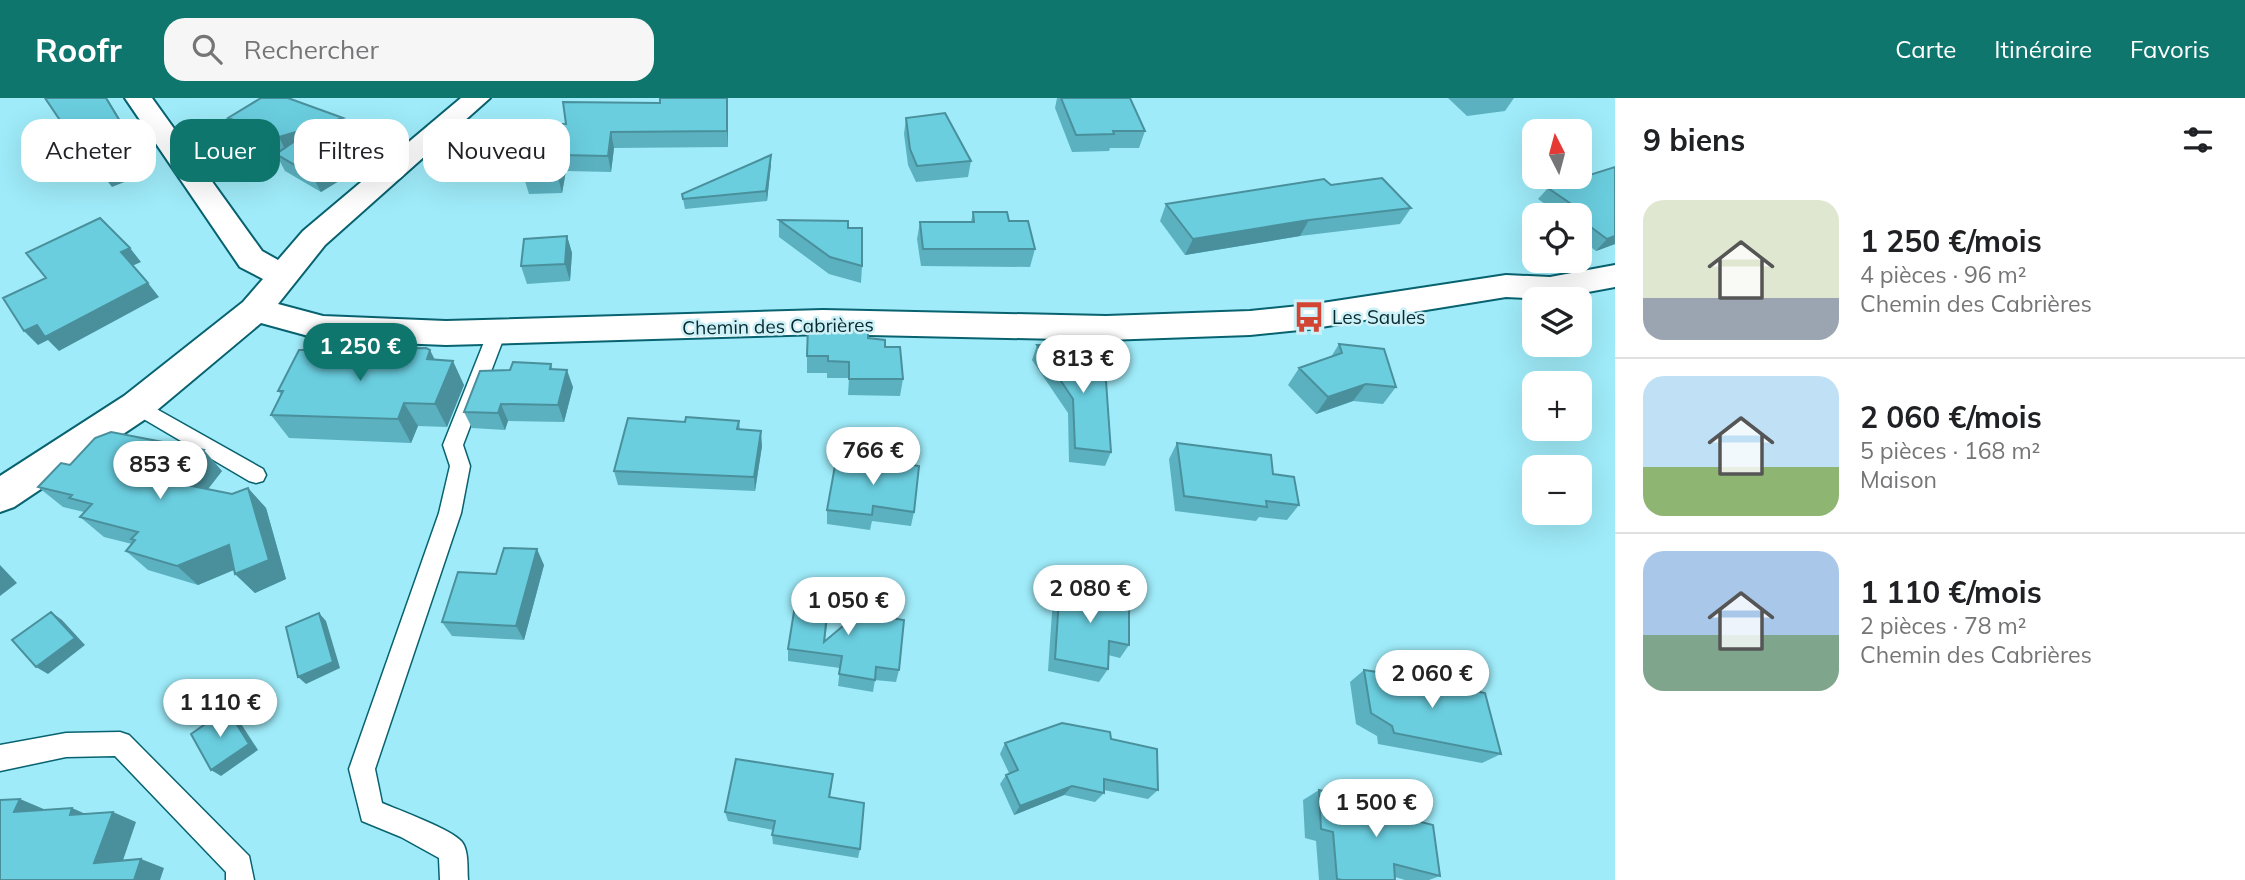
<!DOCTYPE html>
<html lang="fr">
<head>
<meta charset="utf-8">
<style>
  :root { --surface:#fff; --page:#f6f6f6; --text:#202124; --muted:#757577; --line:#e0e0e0; --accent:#0f766e }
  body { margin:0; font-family:Mulish,sans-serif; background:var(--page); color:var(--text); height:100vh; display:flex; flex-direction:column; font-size:26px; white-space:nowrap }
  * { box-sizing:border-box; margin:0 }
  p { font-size:23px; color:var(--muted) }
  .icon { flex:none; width:38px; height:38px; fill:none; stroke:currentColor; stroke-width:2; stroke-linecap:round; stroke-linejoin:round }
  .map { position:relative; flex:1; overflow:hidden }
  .side { display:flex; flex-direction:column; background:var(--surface); width:630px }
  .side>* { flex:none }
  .banner { position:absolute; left:21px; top:21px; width:665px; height:63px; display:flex; gap:14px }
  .needle { width:46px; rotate:354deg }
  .fabs { position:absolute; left:1522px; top:21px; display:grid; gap:14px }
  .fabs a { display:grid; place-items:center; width:70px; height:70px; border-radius:14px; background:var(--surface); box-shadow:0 7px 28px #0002; font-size:35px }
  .price { position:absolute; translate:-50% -60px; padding:0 16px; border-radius:24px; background:#fff; color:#222; font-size:23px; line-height:46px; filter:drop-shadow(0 2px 4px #0008) }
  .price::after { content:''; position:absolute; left:50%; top:42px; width:21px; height:16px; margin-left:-10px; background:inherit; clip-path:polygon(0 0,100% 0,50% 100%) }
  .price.current { background:var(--accent); color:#fff }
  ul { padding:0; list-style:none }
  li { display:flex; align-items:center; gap:21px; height:175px; padding:0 28px }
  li+li { border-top:2px solid var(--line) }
  li span { display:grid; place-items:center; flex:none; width:196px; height:140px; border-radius:21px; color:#555 }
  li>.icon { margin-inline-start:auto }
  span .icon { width:84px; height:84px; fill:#fffc; stroke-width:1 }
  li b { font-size:30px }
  h2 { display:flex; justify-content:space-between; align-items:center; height:84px; padding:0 28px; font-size:30px }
  .chip { padding:0 24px; border-radius:21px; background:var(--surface); box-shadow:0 7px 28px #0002; font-size:24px; line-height:63px }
  .chip.current { background:var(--accent); color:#fff }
  header { display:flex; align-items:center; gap:42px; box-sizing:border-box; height:98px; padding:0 35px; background:var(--accent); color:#fff }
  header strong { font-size:33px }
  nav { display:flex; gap:38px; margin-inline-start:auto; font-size:24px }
  .search { width:490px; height:63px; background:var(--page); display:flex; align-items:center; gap:18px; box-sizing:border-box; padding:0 24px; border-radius:21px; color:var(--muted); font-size:26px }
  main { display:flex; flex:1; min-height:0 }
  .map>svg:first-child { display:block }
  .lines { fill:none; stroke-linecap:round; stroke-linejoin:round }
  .lane-casing { stroke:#08626f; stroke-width:3 }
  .street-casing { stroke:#08626f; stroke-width:4 }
  .lane { fill:#fff; fill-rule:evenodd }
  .street { fill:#fff; fill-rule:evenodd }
  .wall { fill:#5bb1c0 }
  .shaded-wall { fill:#4a909c }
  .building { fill:#6acedf; stroke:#4a909c; stroke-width:2 }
  .labels { text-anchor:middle; stroke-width:5; stroke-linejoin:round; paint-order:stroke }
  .poi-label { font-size:19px; fill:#08292e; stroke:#cdf1f8; text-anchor:start }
  .street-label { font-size:19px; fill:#08292e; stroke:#cdf1f8 }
</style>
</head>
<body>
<header>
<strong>Roofr</strong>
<div class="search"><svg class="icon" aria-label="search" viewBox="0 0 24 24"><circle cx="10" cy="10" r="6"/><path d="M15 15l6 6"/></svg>Rechercher</div>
<nav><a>Carte</a><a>Itinéraire</a><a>Favoris</a></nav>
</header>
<main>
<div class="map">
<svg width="1615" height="782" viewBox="0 0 1615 782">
  <rect width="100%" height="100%" fill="#9febf9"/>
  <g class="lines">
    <defs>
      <path id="lane" d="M497 227 504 229 506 234 463 347 470 368 461 415 375 671 382 705C399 712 453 732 462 744 469 753 467 771 468 782H440L439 760 401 739 362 723 349 671 439 415 450 368 443 347 488 234 490 229Z
        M137 300 263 371 266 377 263 383 256 385 249 383 130 313 127 308 130 303Z
        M120 634 129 637 249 758 254 782H226V774L115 658 66 659 0 673V647L66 635Z"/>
      <path id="street" d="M125 0H152L262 153 278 162 303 133 461 0H490L325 147 278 206 323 218 446 223 823 212 1106 218 1250 213 1309 207 1506 177 1550 179 1615 167V189L1550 201 1506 199 1309 231 1250 237 1106 242 823 236 446 247 323 242 261 225 150 318 14 409 0 414V378L124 298 243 204 263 181 240 169Z"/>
    </defs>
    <!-- lane casing -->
    <use href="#lane" class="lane-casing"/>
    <!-- street casing -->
    <use href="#street" class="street-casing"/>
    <!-- lane -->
    <use href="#lane" class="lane"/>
    <!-- street -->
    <use href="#street" class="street"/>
  </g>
  <!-- wall -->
  <path class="wall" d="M660 0H728V49L614 50 611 74 566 73 562 95 529 96 524 80 566 26 660 5Z
    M1057 0H1061L1145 33 1139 50H1110L1109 53 1072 54 1055 10Z
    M1448 0H1514L1505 13 1467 18Z
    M228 20 351 36 323 45 344 58 352 75 321 94 285 73 276 56 281 53 238 36Z
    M906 20 971 63 968 79 916 84 908 67 904 36Z
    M771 66 767 103 685 111 682 96Z
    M1615 69V146L1596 153 1580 141V117H1561L1538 101 1548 90Z
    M1331 87 1411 110 1400 126 1300 138 1185 157 1160 123 1166 106Z
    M973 114 1009 123 1035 151 1030 169 921 168 917 141 920 124H971Z
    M779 122 848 130 862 168 861 185 829 176 779 139Z
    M567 138 572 155 570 183 527 186 521 168Z
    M868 240 885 249 903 281 900 298 848 297 849 280H827V275H807V258Z
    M1339 246 1396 289 1383 306 1353 303 1316 316 1288 287 1299 270 1331 259Z
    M1037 247 1111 354 1105 368 1069 364 1068 315 1032 262Z
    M435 262 464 287 447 329 418 328 411 345 289 340 271 317 281 296 278 293Z
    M551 266 553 272 573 289 564 324 508 323 505 332 472 330 464 314 510 272Z
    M739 323 740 331 762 348 755 393 618 387 614 373 685 324Z
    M1177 345 1273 376 1299 407 1287 422 1259 419 1256 423 1175 413 1169 361Z
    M836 362 914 414 911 428 872 423 870 432 827 426V412Z
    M70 367 222 373 208 391 232 396 248 390 266 410 286 481 255 495 235 476 234 472 198 487 148 472 126 453 132 446 104 439 80 419 84 414 63 409 38 389Z
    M544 467 524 542 452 538 442 524 496 476Z
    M1060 486 1129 547 1120 560 1108 557V571L1099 584 1048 573 1053 500Z
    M829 511 825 543 899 572 896 584 875 582 873 594 838 588 840 570 788 563V551Z
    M1383 571 1437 585 1501 656 1482 665 1378 646 1377 638 1356 626 1350 584 1364 572 1378 574Z
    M1111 641 1158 692 1148 701 1104 692V695L1095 704 1064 697 1014 717 1000 686 1006 677 1009 675 1000 656 1005 645Z
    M832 687 830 699 860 751 858 760 773 746 772 737 773 732 728 723 725 714Z
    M1319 692 1401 719 1440 778 1429 782H1405L1395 779V782H1319L1316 743 1305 740 1303 702Z"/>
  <!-- shaded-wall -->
  <path class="shaded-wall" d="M106 0H107L145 62 142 63 149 74 112 89 99 72Z
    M727 0H728V49L727 33Z
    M343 20 351 36 287 55 279 39Z
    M611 34 614 50 611 74 608 58Z
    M83 48 95 65 91 66 78 49Z
    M562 57 566 73 562 95 558 79Z
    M771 57V66L767 103 766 93Z
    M344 58 352 75 321 94 312 77Z
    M1309 122 1300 138 1185 157 1193 141Z
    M567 138 572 155 570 183 565 166Z
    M1615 138V146L1596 153 1607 141Z
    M130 150 141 164 132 168 121 154Z
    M148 185 159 199 59 253 48 242 38 247 24 233 37 227Z
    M430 252 442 276 427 261Z
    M453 263 464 287 447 329 435 306Z
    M567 272 573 289 564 324 558 307Z
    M1366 286 1353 303 1316 316 1328 299Z
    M404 305 418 328 411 345 398 321Z
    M501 306 508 323 505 332 498 315Z
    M761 333 762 348 755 393 754 379Z
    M204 352 222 373 197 405 177 385Z
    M248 390 266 410 286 481 255 495 235 476Z
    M229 447 248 466 198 487 177 468Z
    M537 451 544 467 524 542 516 528Z
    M0 467 17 485 0 498Z
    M51 514 62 522 85 547 48 576 36 569Z
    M319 515 326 523 340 570 306 586 298 579Z
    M227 611 236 618 258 652 221 678 211 672Z
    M1072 688 1064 697 1014 717 1020 708Z
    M20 701 46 712 14 714Z
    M72 710 97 721 70 717Z
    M113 714 136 724 119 774 94 765Z
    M141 761 164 770 160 782H134Z"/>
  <!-- building -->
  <path class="building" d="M45 0H106L133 45 130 47 137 57 99 72 83 48 78 49Z
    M261 0H288L343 20 279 39 228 20Z
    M660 0H727V33L611 34 608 58 562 57 558 79 524 80 539 26H566L563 4 660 5Z
    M1061 0H1130L1145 33H1113L1114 36 1076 37Z
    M945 15 971 63 917 68 910 51 906 20Z
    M304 37 319 42 344 58 312 77 276 56Z
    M771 57 766 93 683 101 682 96Z
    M1615 69V138L1607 141 1580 121V117H1575L1569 113 1577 110 1548 90Z
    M1382 80 1411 110 1309 122 1193 141 1166 106 1324 81 1331 87Z
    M973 114H1007L1009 123H1028L1035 151H923L920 124H974Z
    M100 120 130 150 121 154 148 185 45 239 37 227 24 233 3 200 46 180 26 155Z
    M779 122 848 123V130H862V168L830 159Z
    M567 138 565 166 521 168 524 141Z
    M808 228 868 229V240L885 242V249H900L903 281H849V264L828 263V258H807Z
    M1339 246 1384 251 1396 289 1366 286 1328 299 1299 270 1342 255Z
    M1037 247H1079L1106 283 1111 354 1075 350 1073 301Z
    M426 250 430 252 427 261 453 263 435 306 404 305 398 321 271 317 283 293H278L299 252Z
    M513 264 551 266 550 271 567 272 558 307 501 306 498 315 464 314 480 273 510 272Z
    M686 319 739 323 737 331 761 333 754 379 614 373 628 320 685 324Z
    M111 334 204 352 177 385 232 396 248 390 269 462 235 476 229 447 177 468 126 453 135 442 131 441 138 434 80 419 92 406 69 400 72 397 38 389 61 365 70 367 95 340Z
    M1177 345 1271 357 1273 376 1294 379 1299 407 1266 403 1267 409 1184 398Z
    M866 360 919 368 914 414 873 408 872 417 827 412 836 362 865 365Z
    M504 450 537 451 516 528 442 524 458 474 496 476Z
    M1060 486 1129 499V547L1109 543 1108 571 1055 561Z
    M797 495 829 498 824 544 868 507 878 518 904 522 899 572 876 569 875 582 839 576 842 558 788 551Z
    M51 514 75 540 36 569 12 542Z
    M319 515 333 564 298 579 286 529Z
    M1383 571 1435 581 1437 585 1485 595 1501 656 1394 635 1392 628 1371 615 1364 572 1384 575Z
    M227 611 249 646 211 672 191 636Z
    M1062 625 1110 634 1111 641 1157 651 1158 692 1104 681V695L1072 688 1020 708 1006 677 1018 672 1005 645Z
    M736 661 833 676 829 699 864 705 860 751 772 737 775 723 725 714Z
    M1319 692 1399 711 1401 719 1433 727 1440 778 1394 766 1395 782H1342L1337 781 1333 734 1321 731Z
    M20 701 14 714 72 710 70 717 113 714 94 765 141 761 134 782H0V702Z"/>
  <!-- icons -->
  <defs>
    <symbol id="bus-bare" viewBox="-9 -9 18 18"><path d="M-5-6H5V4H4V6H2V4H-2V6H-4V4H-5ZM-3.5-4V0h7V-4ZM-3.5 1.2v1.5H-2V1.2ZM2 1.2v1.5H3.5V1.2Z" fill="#d24532" stroke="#cdf1f8" stroke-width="2.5" paint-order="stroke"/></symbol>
  </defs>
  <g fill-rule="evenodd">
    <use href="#bus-bare" x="1287" y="197" width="44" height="44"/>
  </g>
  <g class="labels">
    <!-- poi labels -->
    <g class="poi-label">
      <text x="1332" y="226">Les Saules</text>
    </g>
    <!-- street labels -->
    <g class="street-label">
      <text transform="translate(778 228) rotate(-1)" y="7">Chemin des Cabrières</text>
    </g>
  </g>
</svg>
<div class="fabs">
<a><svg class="needle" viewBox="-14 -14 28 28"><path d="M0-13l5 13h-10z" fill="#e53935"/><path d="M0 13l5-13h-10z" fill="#757577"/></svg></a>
<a><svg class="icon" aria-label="locate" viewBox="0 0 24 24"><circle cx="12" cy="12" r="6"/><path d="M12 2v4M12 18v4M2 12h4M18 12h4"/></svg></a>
<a><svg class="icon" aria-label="layers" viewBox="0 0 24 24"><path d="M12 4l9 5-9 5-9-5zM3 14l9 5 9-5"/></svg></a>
<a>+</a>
<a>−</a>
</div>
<b class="price current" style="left:360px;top:285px">1 250 €</b>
<b class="price" style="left:1083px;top:297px">813 €</b>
<b class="price" style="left:873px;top:389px">766 €</b>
<b class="price" style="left:160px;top:403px">853 €</b>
<b class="price" style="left:1090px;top:527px">2 080 €</b>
<b class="price" style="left:848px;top:539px">1 050 €</b>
<b class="price" style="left:1432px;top:612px">2 060 €</b>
<b class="price" style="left:220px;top:641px">1 110 €</b>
<b class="price" style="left:1376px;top:741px">1 500 €</b>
<div class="banner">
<a class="chip">Acheter</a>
<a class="chip current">Louer</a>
<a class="chip">Filtres</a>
<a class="chip">Nouveau</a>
</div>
</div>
<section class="side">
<h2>9 biens<svg class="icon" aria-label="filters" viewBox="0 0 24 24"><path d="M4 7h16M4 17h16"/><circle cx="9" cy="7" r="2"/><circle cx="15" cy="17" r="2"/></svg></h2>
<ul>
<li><span style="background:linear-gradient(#dfe7d0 70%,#9aa5b1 0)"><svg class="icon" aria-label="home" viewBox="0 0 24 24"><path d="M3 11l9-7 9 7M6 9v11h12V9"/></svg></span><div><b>1 250 €/mois</b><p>4 pièces · 96 m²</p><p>Chemin des Cabrières</p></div></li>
<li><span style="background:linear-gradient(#bfe0f5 65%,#8fb573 0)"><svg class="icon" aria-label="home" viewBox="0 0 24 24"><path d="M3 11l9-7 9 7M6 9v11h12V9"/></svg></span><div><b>2 060 €/mois</b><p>5 pièces · 168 m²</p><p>Maison</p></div></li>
<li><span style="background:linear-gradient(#a9c7e8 60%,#7fa58c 0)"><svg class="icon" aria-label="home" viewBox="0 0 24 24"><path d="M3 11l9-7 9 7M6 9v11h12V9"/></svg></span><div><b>1 110 €/mois</b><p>2 pièces · 78 m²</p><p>Chemin des Cabrières</p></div></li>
</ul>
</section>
</main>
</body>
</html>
